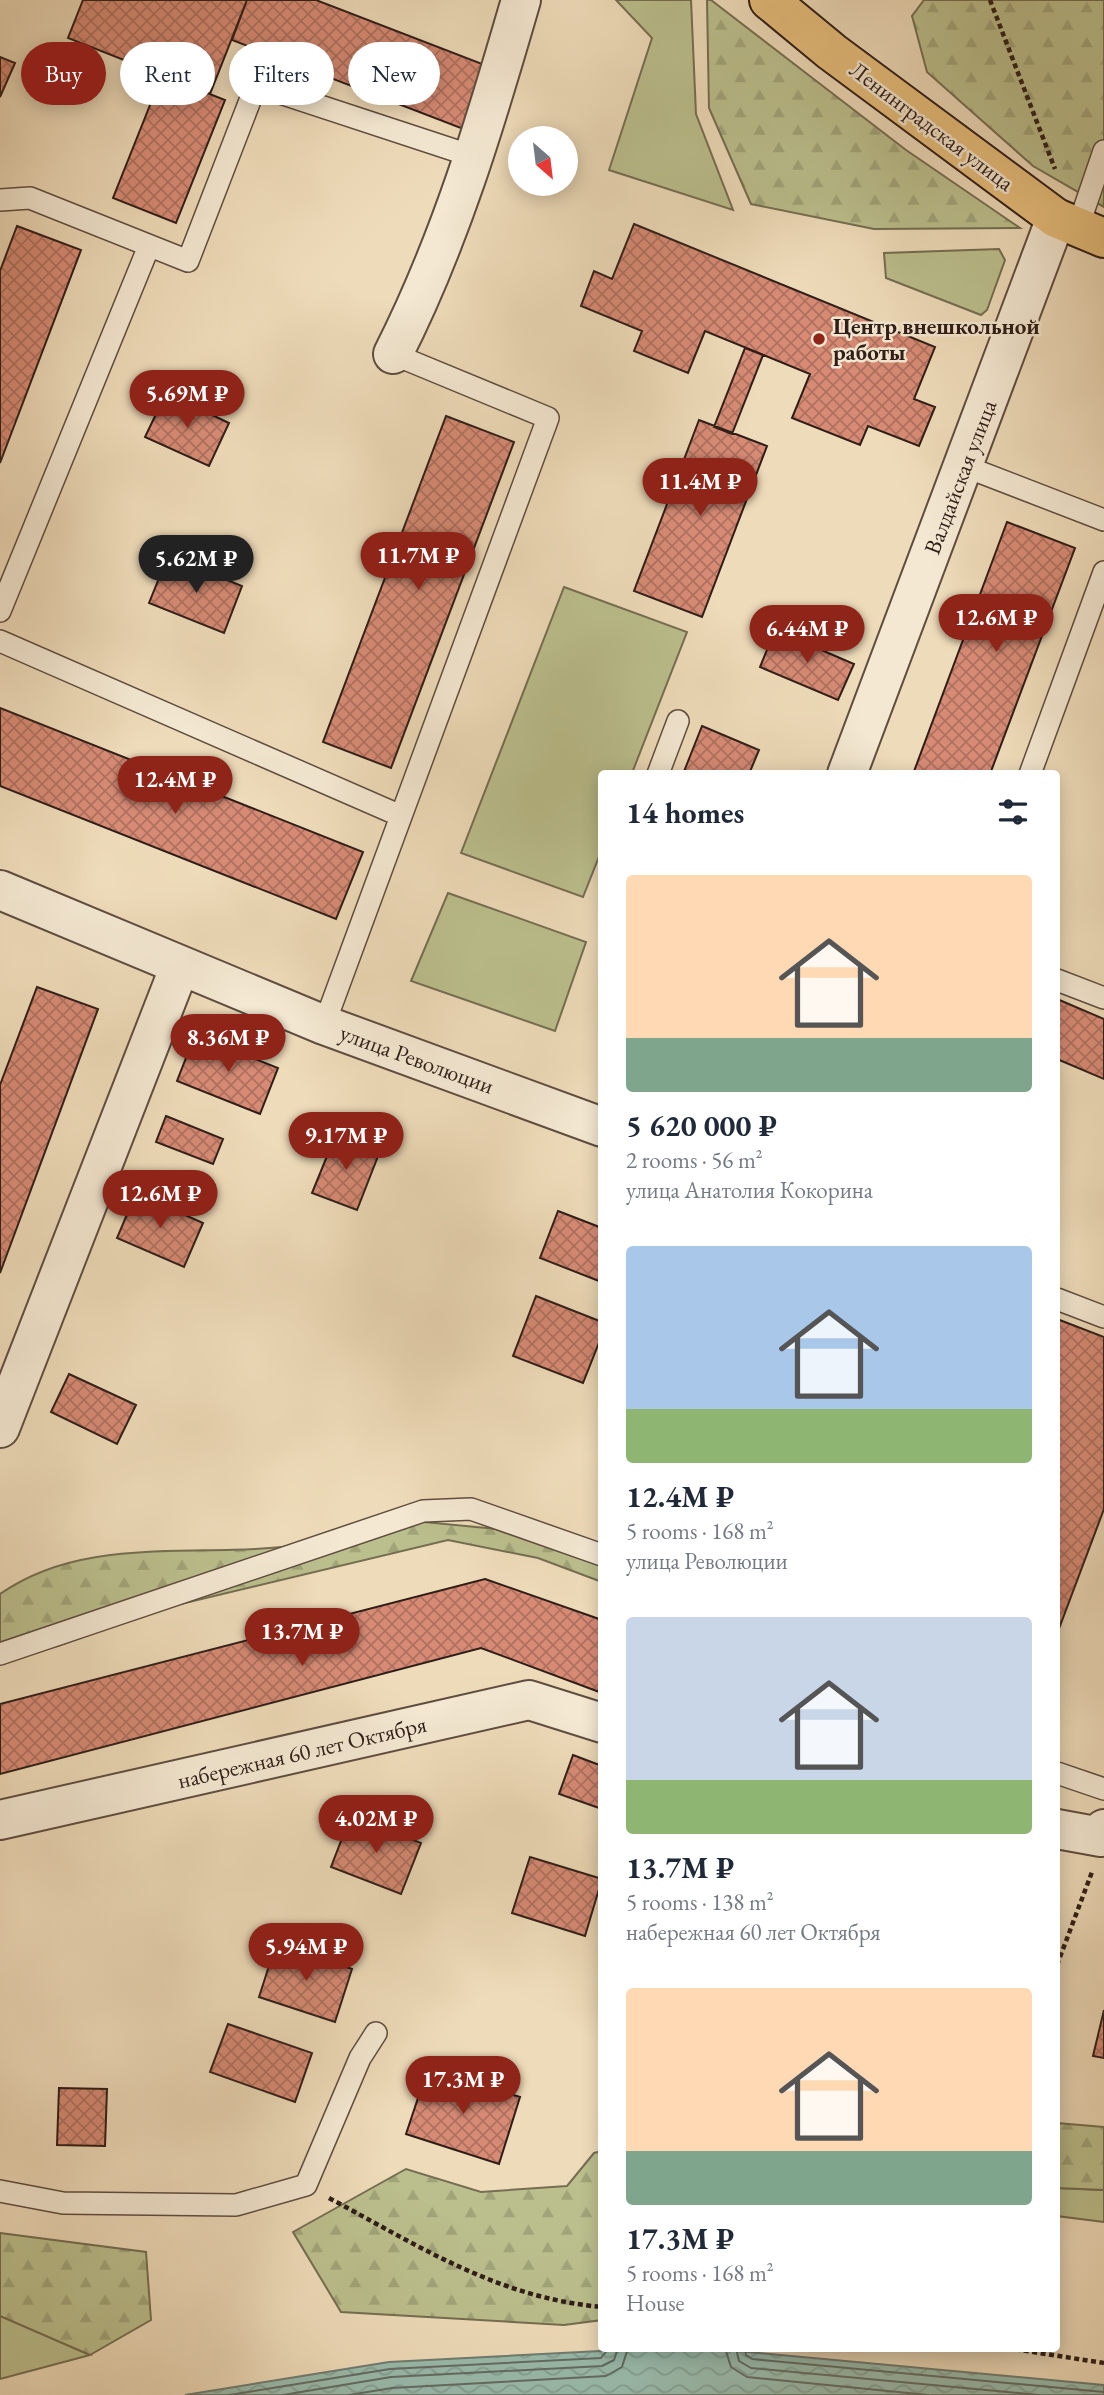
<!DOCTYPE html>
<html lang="en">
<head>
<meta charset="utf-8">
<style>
  :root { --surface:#fff; --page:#f6f6f7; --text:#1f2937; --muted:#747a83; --accent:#8f2418 }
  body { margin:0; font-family:"EB Garamond",serif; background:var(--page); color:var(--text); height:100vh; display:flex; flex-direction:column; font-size:26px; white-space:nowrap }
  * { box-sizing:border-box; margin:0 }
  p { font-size:23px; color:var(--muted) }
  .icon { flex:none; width:38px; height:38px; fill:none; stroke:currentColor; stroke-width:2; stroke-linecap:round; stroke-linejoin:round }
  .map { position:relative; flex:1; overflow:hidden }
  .details { position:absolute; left:598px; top:770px; width:462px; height:1582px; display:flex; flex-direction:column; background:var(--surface); border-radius:7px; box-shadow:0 4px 18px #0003 }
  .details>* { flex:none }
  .banner { position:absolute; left:21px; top:42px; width:472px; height:63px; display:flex; gap:14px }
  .needle { width:46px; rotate:152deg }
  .buttons { position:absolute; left:508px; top:126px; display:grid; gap:14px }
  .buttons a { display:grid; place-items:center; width:70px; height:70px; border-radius:50%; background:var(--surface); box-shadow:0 4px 18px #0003; font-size:35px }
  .price { position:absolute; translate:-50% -60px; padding:0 16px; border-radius:24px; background:var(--accent); color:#fff; font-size:23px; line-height:46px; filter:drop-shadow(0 2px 4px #0008) }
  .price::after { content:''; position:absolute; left:50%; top:42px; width:21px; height:16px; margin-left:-10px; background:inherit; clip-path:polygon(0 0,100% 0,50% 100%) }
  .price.selected { background:#222; color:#fff }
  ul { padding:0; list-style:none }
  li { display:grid; align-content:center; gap:14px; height:371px; padding:0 28px }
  li span { display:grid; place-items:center; height:217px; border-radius:7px; color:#555 }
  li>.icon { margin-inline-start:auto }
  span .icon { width:126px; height:126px; fill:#fffc; stroke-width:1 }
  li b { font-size:30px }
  h2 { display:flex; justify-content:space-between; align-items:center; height:84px; padding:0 28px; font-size:30px }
  .tag { padding:0 24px; border-radius:32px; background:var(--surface); box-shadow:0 4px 18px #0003; font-size:24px; line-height:63px }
  .tag.selected { background:var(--accent); color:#fff }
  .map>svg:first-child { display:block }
  .grass { fill:#bbbf8d; stroke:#756e52; stroke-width:2 }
  .forest { fill:url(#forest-firs); stroke:#756e52; stroke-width:2 }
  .water { fill:url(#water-waves); stroke:#6f7c71; stroke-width:2 }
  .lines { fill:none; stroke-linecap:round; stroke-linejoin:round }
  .shore { stroke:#646c62; stroke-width:2 }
  .building { fill:url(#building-cross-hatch); stroke:#2f1e18; stroke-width:2 }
  .lane-casing { stroke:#5f4d40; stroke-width:24 }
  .street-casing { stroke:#5f4d40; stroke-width:42 }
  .primary-casing { stroke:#2f1e18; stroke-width:42 }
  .path { stroke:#2f1e18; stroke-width:4.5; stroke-dasharray:5 3.5; stroke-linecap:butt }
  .lane { stroke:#f4e8d2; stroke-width:21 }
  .street { stroke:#f4e8d2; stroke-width:38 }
  .primary { stroke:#e7be7c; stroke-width:38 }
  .poi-dot { fill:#8f2418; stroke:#f4e8d2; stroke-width:2.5 }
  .labels { text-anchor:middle; stroke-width:5; stroke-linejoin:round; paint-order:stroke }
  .street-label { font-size:23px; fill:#2f1e18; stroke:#f4e8d2 }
  .poi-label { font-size:23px; font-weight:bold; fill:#2f1e18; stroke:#f4e8d2; text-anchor:start }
</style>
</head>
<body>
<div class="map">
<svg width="1104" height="2395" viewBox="0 0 1104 2395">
  <defs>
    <pattern id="forest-firs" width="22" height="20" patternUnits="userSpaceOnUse" patternTransform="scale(1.75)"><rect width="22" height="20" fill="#bbbf8d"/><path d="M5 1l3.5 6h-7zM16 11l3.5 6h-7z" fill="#a1a479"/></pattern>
    <pattern id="water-waves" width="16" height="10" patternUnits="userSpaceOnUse" patternTransform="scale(1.75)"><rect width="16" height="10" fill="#99bbac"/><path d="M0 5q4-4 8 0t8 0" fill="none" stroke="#84a093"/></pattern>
    <pattern id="building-cross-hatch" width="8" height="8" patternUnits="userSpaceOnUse" patternTransform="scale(1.75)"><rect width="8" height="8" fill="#d78b75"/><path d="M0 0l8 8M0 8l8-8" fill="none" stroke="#af715f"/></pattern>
  </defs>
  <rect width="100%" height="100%" fill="#eedbb9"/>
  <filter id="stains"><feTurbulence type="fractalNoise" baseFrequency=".00286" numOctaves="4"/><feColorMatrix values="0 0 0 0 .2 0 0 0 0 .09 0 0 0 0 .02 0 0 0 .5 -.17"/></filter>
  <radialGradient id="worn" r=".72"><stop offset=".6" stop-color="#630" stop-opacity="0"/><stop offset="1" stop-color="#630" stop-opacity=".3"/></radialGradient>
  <!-- grass -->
  <path class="grass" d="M616 0H691L696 114 733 210 609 170 652 38Z
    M999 249 1005 260 987 310 981 315 886 278 884 253Z
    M564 587 687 632 632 773 602 774V849L583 897 461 853Z
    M448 893 586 942 555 1031 411 981Z
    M1057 2188 1104 2190V2222L1057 2216Z
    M0 2316 90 2355 0 2379Z"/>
  <!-- forest -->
  <path class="forest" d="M707 0H711L906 150 1020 228 874 229 751 204 709 108Z
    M924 0H1104V207L1033 166 927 72 912 16Z
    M393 1519 538 1533 602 1558V1582L538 1558 448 1540 160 1609 58 1646 0 1659V1594C88 1532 205 1560 306 1544 335 1540 364 1527 393 1519Z
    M1057 2123 1104 2127V2190L1057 2188Z
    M602 2151V2320L564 2325 341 2312 293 2232 406 2169 481 2192 567 2186 594 2153Z
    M0 2233 146 2252 151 2320 90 2355 0 2316Z"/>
  <!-- water -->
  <path class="water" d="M639 2349H716L1104 2385V2395H185L389 2362Z"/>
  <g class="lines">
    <!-- shore -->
    <path class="shore" d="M725 2348 731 2367 747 2377 928 2395
      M736 2348 739 2361 751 2368 1039 2395
      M745 2348 746 2355 752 2359 1104 2392
      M229 2395 390 2369 601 2358 609 2348
      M283 2395 391 2377 602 2366 614 2360 618 2348
      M349 2395 392 2388 606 2376 622 2367 628 2348"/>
  </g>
  <!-- building -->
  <path class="building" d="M83 0H247L210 94 68 38Z
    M247 0H316L490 67 466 130 232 40Z
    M0 57 15 63 0 97Z
    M162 75 225 100 176 223 113 198Z
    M634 224 935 347 914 399 935 407 919 446 868 426 860 445 792 418 810 374 705 331 688 373 634 351 642 331 581 306 594 271 612 279Z
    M17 226 81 250 0 463V271Z
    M745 348 763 355 732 434 714 427Z
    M166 393 229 423 209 466 145 437Z
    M446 416 514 442 391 768 323 742Z
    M699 420 767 446 702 617 634 591Z
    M1007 522 1075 548 990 774H913Z
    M168 556 242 586 224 633 149 603Z
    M775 630 854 664 838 700 760 667Z
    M0 708 363 852 336 919 0 786Z
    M702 726 759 750 749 774H683Z
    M37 987 98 1009 0 1273V1085Z
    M1057 999 1104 1019V1079L1057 1059Z
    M195 1035 278 1068 260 1114 177 1081Z
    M166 1116 223 1139 213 1164 156 1142Z
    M336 1134 380 1151 357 1210 312 1193Z
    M136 1193 203 1223 184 1267 117 1238Z
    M558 1211 602 1228 599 1281 540 1258Z
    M536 1296 602 1322V1335L583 1383 513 1356Z
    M1057 1319 1104 1337V1509L1057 1634Z
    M69 1374 136 1405 117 1444 51 1412Z
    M485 1579 602 1620V1693L481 1648 0 1774V1704Z
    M573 1755 602 1766V1809L559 1794Z
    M351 1815 421 1843 401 1894 331 1867Z
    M530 1857 602 1879 585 1936 512 1913Z
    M276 1944 352 1969 335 2022 259 1997Z
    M1104 2010V2058L1093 2056Z
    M228 2024 312 2053 295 2102 210 2072Z
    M428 2068 520 2097 499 2164 406 2134Z
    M59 2088 107 2089 105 2146 57 2145Z"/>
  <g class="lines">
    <defs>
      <path id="lane" d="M0 200 30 198 188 261 256 85 475 157
        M1078 227 1104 151
        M964 466 1104 520
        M0 611 149 246
        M0 641 401 816
        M658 774 678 721
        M1030 774 1104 572
        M1057 980 1104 998
        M324 1025 548 418 393 354
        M1057 1299 1104 1317
        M0 1654 423 1511 471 1509 602 1555
        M1057 1773 1104 1789
        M0 2191 63 2203 236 2205 306 2185 360 2058 376 2033"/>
      <path id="street" d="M393 354C450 242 486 121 521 0
        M847 774 1056 218
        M0 890 324 1025 602 1127
        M0 1428 180 966
        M0 1820 529 1700 602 1723
        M1057 1829 1101 1837 1104 1829"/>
      <path id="primary" d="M769 0 832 52 1056 218 1104 238"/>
    </defs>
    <!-- lane casing -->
    <use href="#lane" class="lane-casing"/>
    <!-- street casing -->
    <use href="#street" class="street-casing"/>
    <!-- primary casing -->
    <use href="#primary" class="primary-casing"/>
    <!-- path -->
    <path class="path" d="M990 0 1055 169
      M1057 1965 1092 1872
      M329 2198C419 2246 498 2298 602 2307
      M1007 2348 1104 2363"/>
    <!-- lane -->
    <use href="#lane" class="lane"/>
    <!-- street -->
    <use href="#street" class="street"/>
    <!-- primary -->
    <use href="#primary" class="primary"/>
  </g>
  <!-- markers -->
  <circle class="poi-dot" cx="819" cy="339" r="7"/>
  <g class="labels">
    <!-- street labels -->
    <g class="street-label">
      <text transform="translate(932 126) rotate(37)" y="8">Ленинградская улица</text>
      <text transform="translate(960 477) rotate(-69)" y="8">Валдайская улица</text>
      <text transform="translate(417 1059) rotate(20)" y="8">улица Революции</text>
      <text transform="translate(302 1752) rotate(-13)" y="8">набережная 60 лет Октября</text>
    </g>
    <!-- poi labels -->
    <g class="poi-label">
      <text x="833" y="334">Центр внешкольной<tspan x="833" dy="26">работы</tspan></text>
    </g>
  </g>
  <rect width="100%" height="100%" filter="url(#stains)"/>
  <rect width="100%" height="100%" fill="url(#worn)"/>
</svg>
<div class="buttons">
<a><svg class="needle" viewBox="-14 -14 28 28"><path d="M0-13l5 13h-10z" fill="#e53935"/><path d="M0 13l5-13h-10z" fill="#747a83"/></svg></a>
</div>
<b class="price" style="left:187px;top:430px">5.69M ₽</b>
<b class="price" style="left:700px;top:518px">11.4M ₽</b>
<b class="price" style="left:418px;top:592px">11.7M ₽</b>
<b class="price selected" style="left:196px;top:595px">5.62M ₽</b>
<b class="price" style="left:996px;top:654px">12.6M ₽</b>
<b class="price" style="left:807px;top:665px">6.44M ₽</b>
<b class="price" style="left:175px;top:816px">12.4M ₽</b>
<b class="price" style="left:228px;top:1074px">8.36M ₽</b>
<b class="price" style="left:346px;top:1172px">9.17M ₽</b>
<b class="price" style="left:160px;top:1230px">12.6M ₽</b>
<b class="price" style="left:302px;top:1668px">13.7M ₽</b>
<b class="price" style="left:376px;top:1855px">4.02M ₽</b>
<b class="price" style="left:306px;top:1983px">5.94M ₽</b>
<b class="price" style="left:463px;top:2116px">17.3M ₽</b>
<div class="banner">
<a class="tag selected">Buy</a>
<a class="tag">Rent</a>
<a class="tag">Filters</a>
<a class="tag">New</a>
</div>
<section class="details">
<h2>14 homes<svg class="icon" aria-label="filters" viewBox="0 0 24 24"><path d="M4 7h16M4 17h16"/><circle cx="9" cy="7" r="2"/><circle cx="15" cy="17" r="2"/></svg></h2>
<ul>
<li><span style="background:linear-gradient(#ffd9b3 75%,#7fa58c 0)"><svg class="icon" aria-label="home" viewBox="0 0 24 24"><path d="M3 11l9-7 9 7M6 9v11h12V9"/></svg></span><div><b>5 620 000 ₽</b><p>2 rooms · 56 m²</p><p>улица Анатолия Кокорина</p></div></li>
<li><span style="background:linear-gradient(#a9c7e8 75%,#8fb573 0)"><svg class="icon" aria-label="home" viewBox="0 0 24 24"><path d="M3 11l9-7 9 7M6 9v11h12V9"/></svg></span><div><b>12.4M ₽</b><p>5 rooms · 168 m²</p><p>улица Революции</p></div></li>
<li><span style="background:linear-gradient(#c9d6e8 75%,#8fb573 0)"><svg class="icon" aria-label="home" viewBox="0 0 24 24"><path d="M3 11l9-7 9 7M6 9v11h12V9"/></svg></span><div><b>13.7M ₽</b><p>5 rooms · 138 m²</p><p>набережная 60 лет Октября</p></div></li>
<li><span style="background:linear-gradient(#ffd9b3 75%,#7fa58c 0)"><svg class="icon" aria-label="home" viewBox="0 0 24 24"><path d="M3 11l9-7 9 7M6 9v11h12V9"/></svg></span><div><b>17.3M ₽</b><p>5 rooms · 168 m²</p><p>House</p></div></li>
</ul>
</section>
</div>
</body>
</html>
